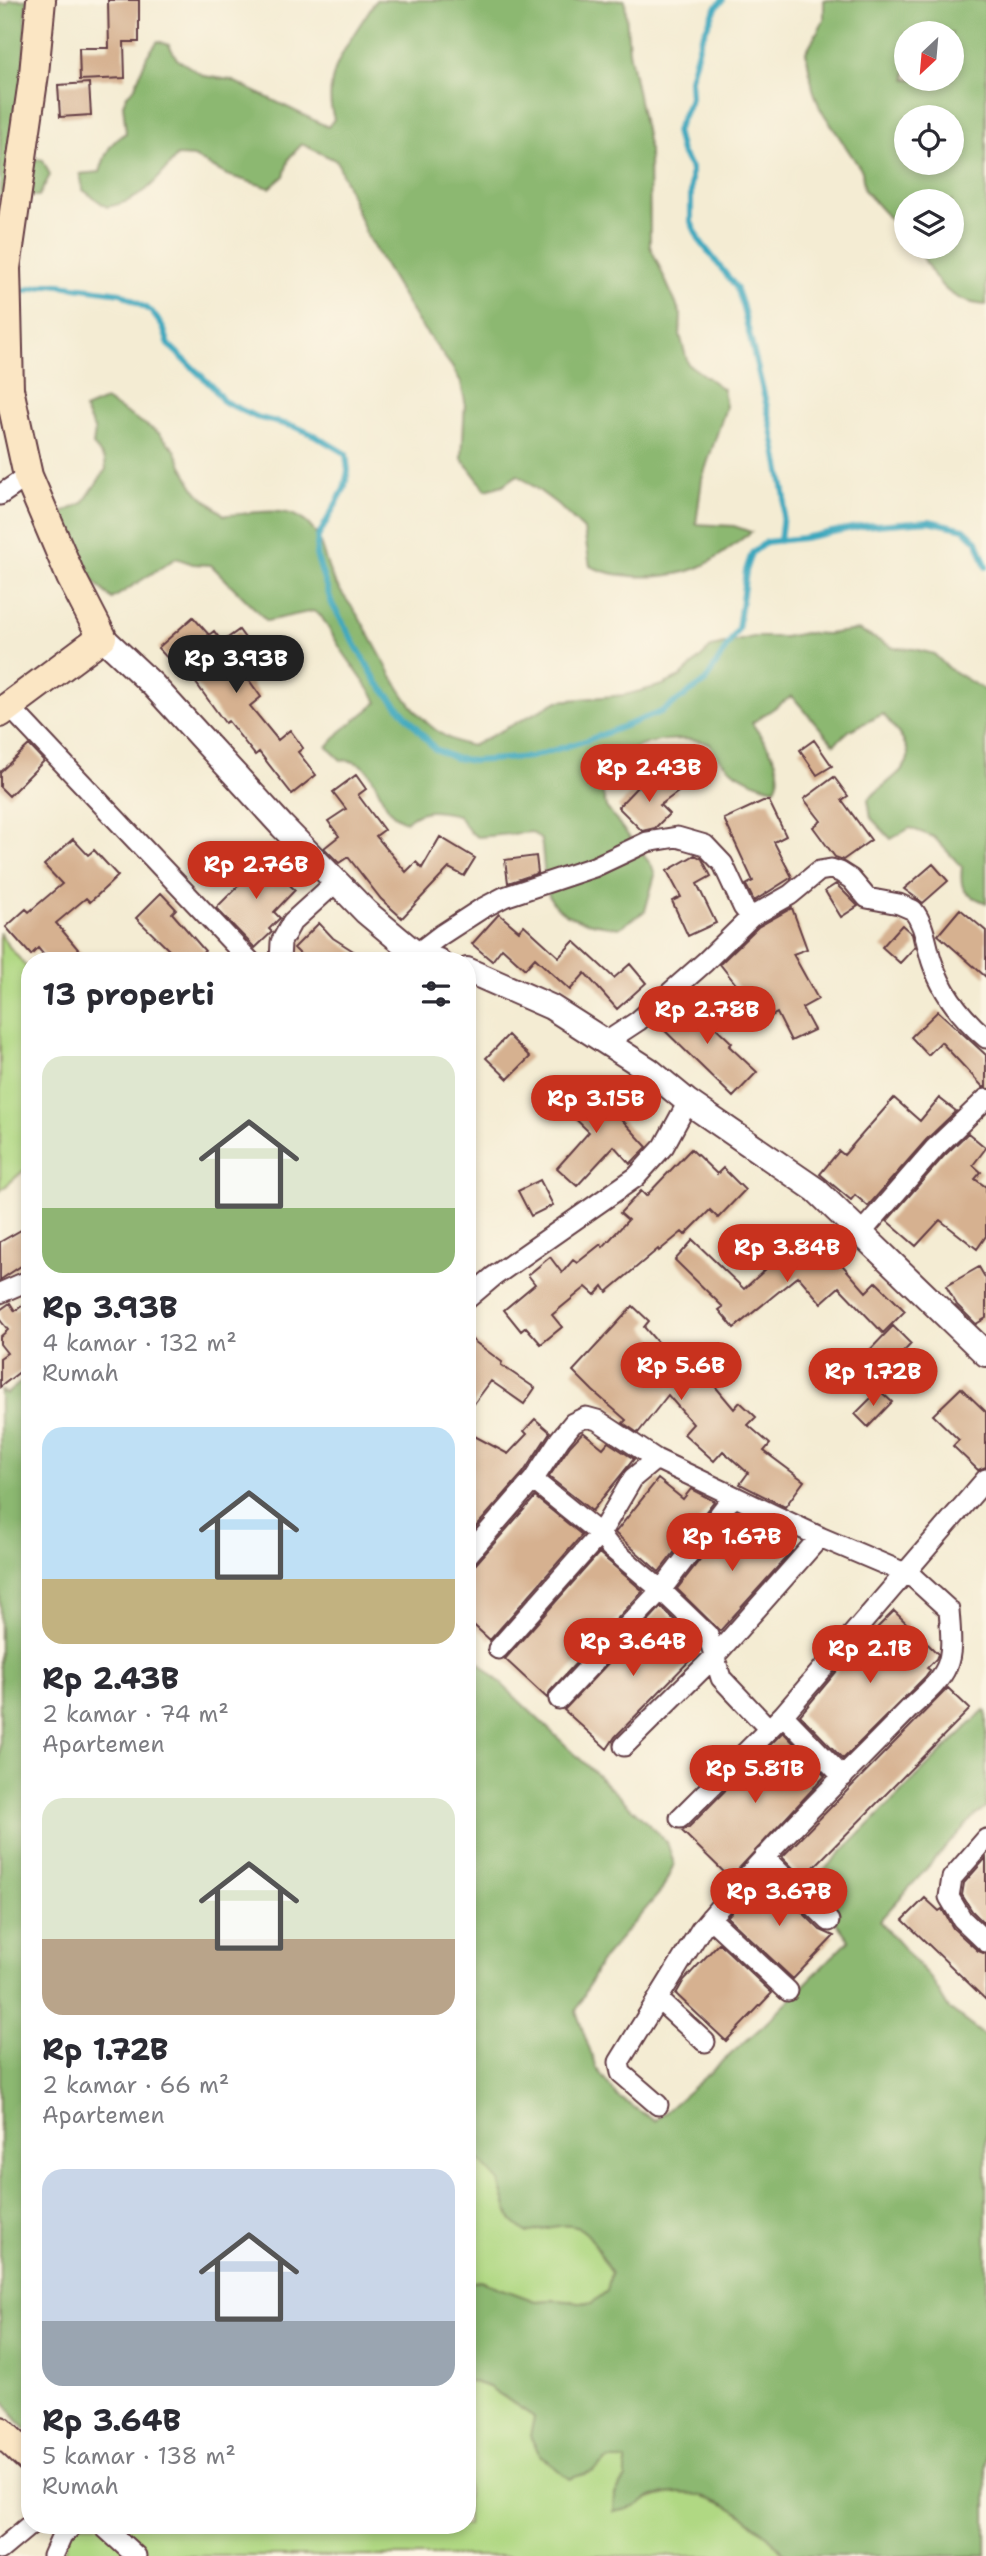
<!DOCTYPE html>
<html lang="id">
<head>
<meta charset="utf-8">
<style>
  :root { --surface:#fff; --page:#f7f7f7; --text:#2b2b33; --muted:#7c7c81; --accent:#c8321e }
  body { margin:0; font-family:"Shantell Sans",sans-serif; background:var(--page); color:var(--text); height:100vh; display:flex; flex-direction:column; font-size:26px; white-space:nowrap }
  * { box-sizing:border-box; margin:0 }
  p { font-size:23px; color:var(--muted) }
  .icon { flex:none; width:38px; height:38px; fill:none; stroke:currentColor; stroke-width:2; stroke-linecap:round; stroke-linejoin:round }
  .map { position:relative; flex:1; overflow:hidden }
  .drawer { position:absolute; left:21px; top:952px; width:455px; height:1582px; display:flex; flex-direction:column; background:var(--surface); border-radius:28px; box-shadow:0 4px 10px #0003 }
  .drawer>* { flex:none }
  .needle { width:46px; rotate:206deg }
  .tools { position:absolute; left:894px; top:21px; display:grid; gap:14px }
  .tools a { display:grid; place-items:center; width:70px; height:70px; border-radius:50%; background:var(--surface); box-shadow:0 4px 10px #0003; font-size:35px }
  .price { position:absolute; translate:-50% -60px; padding:0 16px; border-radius:24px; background:var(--accent); color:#fff; font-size:23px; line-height:46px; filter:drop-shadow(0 2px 4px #0008) }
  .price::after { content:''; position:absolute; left:50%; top:42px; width:21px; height:16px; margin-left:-10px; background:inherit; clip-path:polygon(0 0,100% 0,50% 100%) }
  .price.current { background:#222; color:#fff }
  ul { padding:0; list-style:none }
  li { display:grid; align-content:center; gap:14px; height:371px; padding:0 21px }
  li span { display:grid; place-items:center; height:217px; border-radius:21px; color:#555 }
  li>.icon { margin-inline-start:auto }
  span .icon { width:126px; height:126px; fill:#fffc; stroke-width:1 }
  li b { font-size:30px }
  h2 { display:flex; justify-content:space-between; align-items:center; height:84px; padding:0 21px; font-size:30px }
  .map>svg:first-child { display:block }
  .green { fill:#b0d883; stroke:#7d7c57; stroke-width:2 }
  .forest { fill:#8cb871; stroke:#6b6c4e; stroke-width:2; fill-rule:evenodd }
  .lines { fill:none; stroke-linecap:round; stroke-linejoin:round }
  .stream { stroke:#3ea8be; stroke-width:6 }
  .building { fill:#d6b190 }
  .minor-casing { stroke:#643e44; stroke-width:23 }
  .tertiary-casing { stroke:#643e44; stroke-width:28 }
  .secondary-casing { stroke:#643e44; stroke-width:32 }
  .minor { stroke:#fff; stroke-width:19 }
  .tertiary { stroke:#fff; stroke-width:24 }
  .secondary { stroke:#fbe6c4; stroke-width:28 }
</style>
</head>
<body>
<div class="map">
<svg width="986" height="2556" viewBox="0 0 986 2556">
  <rect width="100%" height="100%" fill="#fcf5e5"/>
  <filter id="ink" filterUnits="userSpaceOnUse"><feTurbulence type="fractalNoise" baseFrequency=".0143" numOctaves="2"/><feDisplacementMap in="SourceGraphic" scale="14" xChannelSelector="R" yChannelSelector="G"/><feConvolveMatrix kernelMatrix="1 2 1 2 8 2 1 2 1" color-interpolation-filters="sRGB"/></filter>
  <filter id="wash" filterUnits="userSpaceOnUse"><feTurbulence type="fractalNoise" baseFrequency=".00686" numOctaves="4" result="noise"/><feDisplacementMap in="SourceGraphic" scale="28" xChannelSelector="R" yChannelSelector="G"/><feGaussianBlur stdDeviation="1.57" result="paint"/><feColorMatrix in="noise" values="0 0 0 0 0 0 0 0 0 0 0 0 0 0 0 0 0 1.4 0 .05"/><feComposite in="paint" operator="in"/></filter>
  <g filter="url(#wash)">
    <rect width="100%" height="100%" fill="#f4ecd3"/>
    <!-- green -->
    <path class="green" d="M0 932 6 943 30 971V1165L0 1191Z
      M467 2147 499 2181 511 2220 527 2232C584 2218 584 2223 611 2274L607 2291 593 2303 553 2300 535 2301 481 2281 467 2283Z
      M467 2380 489 2387 534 2417 593 2471 607 2460 627 2459 626 2478 615 2494 635 2506C697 2471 745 2512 787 2556H63L71 2525H467Z"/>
    <!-- forest -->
    <path class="forest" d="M9 0H29L26 7 23 88 17 156 43 160 50 175 39 196H0V3L7 4Z
      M376 0H625L629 51 649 150 650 246 681 315 680 335 688 364 723 389 726 407 702 479 696 524 734 526 751 532C736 543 719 558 702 566 672 580 619 580 590 566L584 530 557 504 518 475 503 485 486 490 462 459 465 401 461 383 452 367 418 322 367 236 337 161 302 144 289 158 284 176 270 188 227 175 194 157 177 156C156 182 142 201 107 207L83 190 80 174 100 172C105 155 109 142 126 133L123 104 127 95 134 89 147 56 158 41 169 45 177 59 204 76 231 80 328 127 334 119C319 74 353 37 376 0Z
      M824 0H986V305C947 302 934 280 918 247H952V201H906V232L891 220 864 190 862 171 820 108 813 89 806 52 824 20ZM906 33H952V79H906ZM906 117H952V163H906Z
      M105 400 159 433 175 450 187 476 197 492 224 515C246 515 277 506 298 517 322 530 321 552 331 575 338 591 351 604 360 619 388 663 412 736 472 746L558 701 625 695 663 685 680 677 712 647 753 637H784L805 633 826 634 858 630 894 648 914 649 934 654 948 668 986 691V903C965 894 959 892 962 867L934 837 910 828 891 839 871 818 868 799C912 761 924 763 883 714L850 730 834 744 792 696 752 723C763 741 788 767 775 788 752 784 719 767 710 744 689 735 643 739 625 755 616 763 608 776 601 786L606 807 652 866 655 875 645 911 619 928C593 923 554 921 547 889 543 873 544 856 541 840L532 832 478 837 470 832 458 815C437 811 422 806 406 822 401 819 395 816 392 813 373 791 377 760 341 760L327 747 340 732 378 702 341 649 321 616 313 611 267 621 211 565 193 564 176 558 112 599 93 581 56 516 83 503 106 469 105 460 93 445 95 431 84 409Z
      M30 1375V2433L17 2420 0 2395V1390L6 1394Z
      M467 1651 667 1842 674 1864 662 1890 600 1962 576 2011 596 2068 618 2097 655 2121 764 2025 849 1940 827 1910 803 1890C865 1831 922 1769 984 1711L986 1712V1808L975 1815 879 1921 932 1980 949 2009 986 2037V2556H787C750 2517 711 2482 654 2496 647 2498 642 2504 635 2507 628 2509 621 2511 614 2512L615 2494 626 2478V2460H607L593 2471 569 2479 540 2455 530 2436 534 2417 489 2387 467 2380V2283L481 2281 535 2301 553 2300 592 2303 607 2291 611 2274C584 2223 584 2218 527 2233L511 2220 499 2181 467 2147Z"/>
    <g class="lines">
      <!-- stream -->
      <path class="stream" d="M723 0 717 6 701 39 690 79 691 98 676 131 681 152 691 168V222L700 241 736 287 742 304 771 424 785 497 780 541
        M14 293 52 284 121 293 152 312 163 327 169 345 213 387 223 401 256 417 296 427 314 435 346 454 348 471 344 489 318 537 316 555 332 604 377 682 435 749 454 758 473 761 531 757 588 740 661 712 705 682 738 629 746 571 752 553 766 542 803 538 862 526 929 521 964 529 977 541 986 567"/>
    </g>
    <g id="blocks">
      <!-- building -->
      <path class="building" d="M108 0H139V42H124L125 78 80 80 79 48H109Z
        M89 83 91 115 60 117 58 85Z
        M193 617 209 635 214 631 222 642 239 630 261 660 244 673 261 697 250 706 278 740 290 730 303 748 298 752 316 775 292 794 259 752 255 755 228 721 225 723 177 657 171 662 158 648Z
        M814 740 832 766 817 775 800 750Z
        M29 745 44 761 9 796 0 787V772Z
        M356 775 366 789 358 795 384 830 376 836 406 872 416 862 422 868 440 837 475 858 464 876 449 868 402 918 381 899 348 857 339 863 324 848 339 836 328 821 346 809 333 792Z
        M665 775 678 792 660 805 669 814 655 828 642 831 618 807 639 785 644 790Z
        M834 777 848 796 842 800 871 840 843 860 835 857 813 827 821 821 804 799Z
        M763 801H769L786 836 774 842 792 877 754 901 746 885 753 881 724 819Z
        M73 839 88 855 94 850 118 876 90 902 86 898 56 923 88 961H49L38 948 31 955 6 927 26 909 29 912 62 884 44 865Z
        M257 854 295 890 274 912 280 918 269 929 272 932 255 948 216 908 244 880 238 875Z
        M695 855 702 859 711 876 697 884 716 923 688 936 672 901 681 897 667 871Z
        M536 856 538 873 508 883 505 860Z
        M933 864 948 881 923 903 904 889Z
        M836 884 858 906 841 917 825 891Z
        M161 893 176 909 172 913 205 951 193 961H159L170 951 136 918Z
        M792 908 807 949 793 954 818 999 802 1008 814 1030 791 1041 777 1013 758 1023 742 992 720 964 758 927Z
        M960 909 986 931V977L938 935Z
        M499 914 519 931 524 925 559 957 574 941 614 978 630 964 646 983 617 1009 585 973 570 990 535 958 525 969 502 948 492 961 472 944Z
        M319 923 333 938 369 961H307L294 948Z
        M902 925 912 934 915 947 900 963 882 947Z
        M684 997 732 1043 729 1046 757 1072 733 1097 657 1023Z
        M938 1011 986 1055V1087H983L941 1042 928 1055 911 1037Z
        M508 1035 530 1057 508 1079 486 1058Z
        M580 1082 611 1112 613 1110 647 1147 630 1164 614 1146 577 1186 557 1168 589 1132 559 1103Z
        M894 1098 920 1121 939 1098 956 1111 926 1140 868 1206 855 1195 851 1200 820 1174 839 1151 844 1155Z
        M968 1133 986 1148 973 1165 981 1172 975 1179 986 1187V1236L977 1249 940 1220 916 1246 887 1221 944 1156Z
        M691 1149 717 1174 723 1168 745 1190 718 1218 710 1210 685 1235 682 1232 659 1251 658 1249 607 1292 603 1286 595 1295 586 1287 552 1315 562 1327 541 1344 526 1327 521 1331 504 1310 535 1284 528 1275 550 1257 562 1273 573 1260 577 1263 601 1244 603 1247 628 1220 620 1213 641 1191 646 1196Z
        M540 1180 553 1205 531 1216 518 1191Z
        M30 1225V1260L0 1280V1242Z
        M799 1239 817 1260 829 1250 866 1292 876 1282 905 1311 883 1333 839 1287 821 1303 798 1276 734 1328 719 1310 723 1307 675 1260 693 1240 744 1289Z
        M979 1267 986 1279V1318L976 1324 957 1305 946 1286Z
        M30 1300V1364L0 1387V1358L7 1353 0 1344V1337L8 1330 0 1320V1310L10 1303 15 1311Z
        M633 1306 649 1321 644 1327 671 1358 683 1348 734 1409 740 1402 756 1417 748 1425 770 1444 764 1451 804 1481 785 1507 740 1484 748 1473 723 1451 714 1461 684 1434 693 1424 668 1395 638 1433 623 1423 626 1420 593 1391 573 1371Z
        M893 1326 911 1344 883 1373 865 1355Z
        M467 1336 502 1362 501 1365 535 1388 524 1404 491 1381 467 1413Z
        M961 1388 986 1412V1467L978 1470 953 1446 959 1440 933 1415Z
        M879 1390 892 1402 868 1427 855 1414Z
        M535 1419 550 1432 523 1473 467 1537V1432L508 1454 527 1434 524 1431Z
        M583 1432 603 1448 608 1442 634 1459 592 1511 549 1477 570 1446Z
        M658 1479 683 1499 691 1489 714 1501 659 1572 615 1533Z
        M535 1497 582 1535 490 1640 467 1619V1568L476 1564Z
        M730 1521 757 1544 769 1531 792 1551 720 1631 677 1589Z
        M599 1553 643 1591 550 1691 547 1698 505 1659Z
        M661 1607 697 1642 700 1650 615 1737 607 1749 564 1710Z
        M894 1611 938 1654 936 1659 927 1668 930 1670 925 1677 843 1759 800 1715 852 1653Z
        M948 1688 970 1709 803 1878 782 1857Z
        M783 1732 825 1776 730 1878 682 1831 689 1827Z
        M986 1858V1925L972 1911 962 1895 964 1883Z
        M765 1875 820 1930 834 1936 793 1979 727 1917Z
        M925 1898 939 1911 942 1909 953 1928 978 1951 986 1954V2000L903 1920Z
        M719 1943 772 1993 726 2041 676 1994 684 1980Z"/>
    </g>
  </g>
  <g filter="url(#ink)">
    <use href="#blocks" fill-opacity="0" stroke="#643e44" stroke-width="2"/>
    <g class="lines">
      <defs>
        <path id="minor" d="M0 495 28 476
          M9 706 250 961
          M280 961 281 942 292 922 336 882
          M412 961 416 954 441 935 481 909 504 897 594 867 647 842 677 837 705 845 723 864 743 907 751 917
          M606 1042 638 1021 705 962 751 917 790 895 819 871 831 869 840 872 851 879 867 898 899 904 913 910C925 925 926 944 932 962 942 992 962 1018 986 1038
          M861 1233 935 1148 986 1099
          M0 1293 30 1280
          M467 1299 493 1277 636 1177 664 1146 688 1102
          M533 1480 600 1534 610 1547 661 1590 708 1635 721 1678 769 1729
          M467 1556 533 1480 560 1439 573 1423 586 1417 597 1420 656 1459 820 1537
          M498 1649 600 1534 633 1478 656 1459
          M559 1699 661 1590 728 1503 736 1497
          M783 1715 843 1777
          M624 1746 715 1656 820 1537 905 1573 915 1579 949 1610C954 1667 951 1671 909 1709 839 1781 766 1851 701 1929L619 2062 621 2073 658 2105
          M680 1818 783 1715 986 1479
          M986 1839 952 1878 949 1897 962 1919 986 1942
          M764 1857 829 1921
          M710 1918 788 1991
          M658 1999 705 2042
          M102 2525 136 2556
          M0 2550 30 2525
          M53 2556 62 2536 73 2525"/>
        <path id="tertiary" d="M102 637 153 685 282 826 366 912 416 954 438 961
          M467 970 551 1007 649 1070 688 1102 816 1190 986 1354"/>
        <path id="secondary" d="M0 713 102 637 71 577 28 476 9 389 6 268 34 74 41 0
          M0 2431 30 2459"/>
      </defs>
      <!-- minor casing -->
      <use href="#minor" class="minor-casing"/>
      <!-- tertiary casing -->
      <use href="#tertiary" class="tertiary-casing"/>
      <!-- secondary casing -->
      <use href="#secondary" class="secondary-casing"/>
      <!-- minor -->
      <use href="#minor" class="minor"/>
      <!-- tertiary -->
      <use href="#tertiary" class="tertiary"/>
      <!-- secondary -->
      <use href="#secondary" class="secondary"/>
    </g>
  </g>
</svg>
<div class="tools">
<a><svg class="needle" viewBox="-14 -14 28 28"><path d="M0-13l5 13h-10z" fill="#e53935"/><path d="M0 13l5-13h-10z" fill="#7c7c81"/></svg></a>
<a><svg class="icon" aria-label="locate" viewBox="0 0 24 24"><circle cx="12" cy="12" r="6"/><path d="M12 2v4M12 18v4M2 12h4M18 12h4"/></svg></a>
<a><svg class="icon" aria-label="layers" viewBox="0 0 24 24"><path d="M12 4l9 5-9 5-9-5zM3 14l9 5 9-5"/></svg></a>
</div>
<b class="price current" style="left:236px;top:695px">Rp 3.93B</b>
<b class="price" style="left:649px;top:804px">Rp 2.43B</b>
<b class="price" style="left:256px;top:901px">Rp 2.76B</b>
<b class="price" style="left:707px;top:1046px">Rp 2.78B</b>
<b class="price" style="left:596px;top:1135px">Rp 3.15B</b>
<b class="price" style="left:787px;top:1284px">Rp 3.84B</b>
<b class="price" style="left:681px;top:1402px">Rp 5.6B</b>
<b class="price" style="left:873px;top:1408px">Rp 1.72B</b>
<b class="price" style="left:732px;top:1573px">Rp 1.67B</b>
<b class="price" style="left:633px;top:1678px">Rp 3.64B</b>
<b class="price" style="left:870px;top:1685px">Rp 2.1B</b>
<b class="price" style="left:755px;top:1805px">Rp 5.81B</b>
<b class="price" style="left:779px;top:1928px">Rp 3.67B</b>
<section class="drawer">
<h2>13 properti<svg class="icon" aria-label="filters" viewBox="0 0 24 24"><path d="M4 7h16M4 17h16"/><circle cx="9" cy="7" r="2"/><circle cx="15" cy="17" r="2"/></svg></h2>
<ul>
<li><span style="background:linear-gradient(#dfe7d0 70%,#8fb573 0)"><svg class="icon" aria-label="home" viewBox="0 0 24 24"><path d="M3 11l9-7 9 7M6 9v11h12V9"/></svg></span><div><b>Rp 3.93B</b><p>4 kamar · 132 m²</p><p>Rumah</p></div></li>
<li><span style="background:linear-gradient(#bfe0f5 70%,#c2b280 0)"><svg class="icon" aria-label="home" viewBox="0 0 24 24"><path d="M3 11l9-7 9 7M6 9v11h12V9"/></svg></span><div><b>Rp 2.43B</b><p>2 kamar · 74 m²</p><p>Apartemen</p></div></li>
<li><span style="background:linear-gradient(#dfe7d0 65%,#b9a48a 0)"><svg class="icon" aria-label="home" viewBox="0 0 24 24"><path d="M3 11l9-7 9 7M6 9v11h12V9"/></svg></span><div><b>Rp 1.72B</b><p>2 kamar · 66 m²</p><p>Apartemen</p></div></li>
<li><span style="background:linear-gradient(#c9d6e8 70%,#9aa5b1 0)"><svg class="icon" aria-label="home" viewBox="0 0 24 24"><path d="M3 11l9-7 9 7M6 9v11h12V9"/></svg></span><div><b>Rp 3.64B</b><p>5 kamar · 138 m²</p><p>Rumah</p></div></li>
</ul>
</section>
</div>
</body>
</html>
